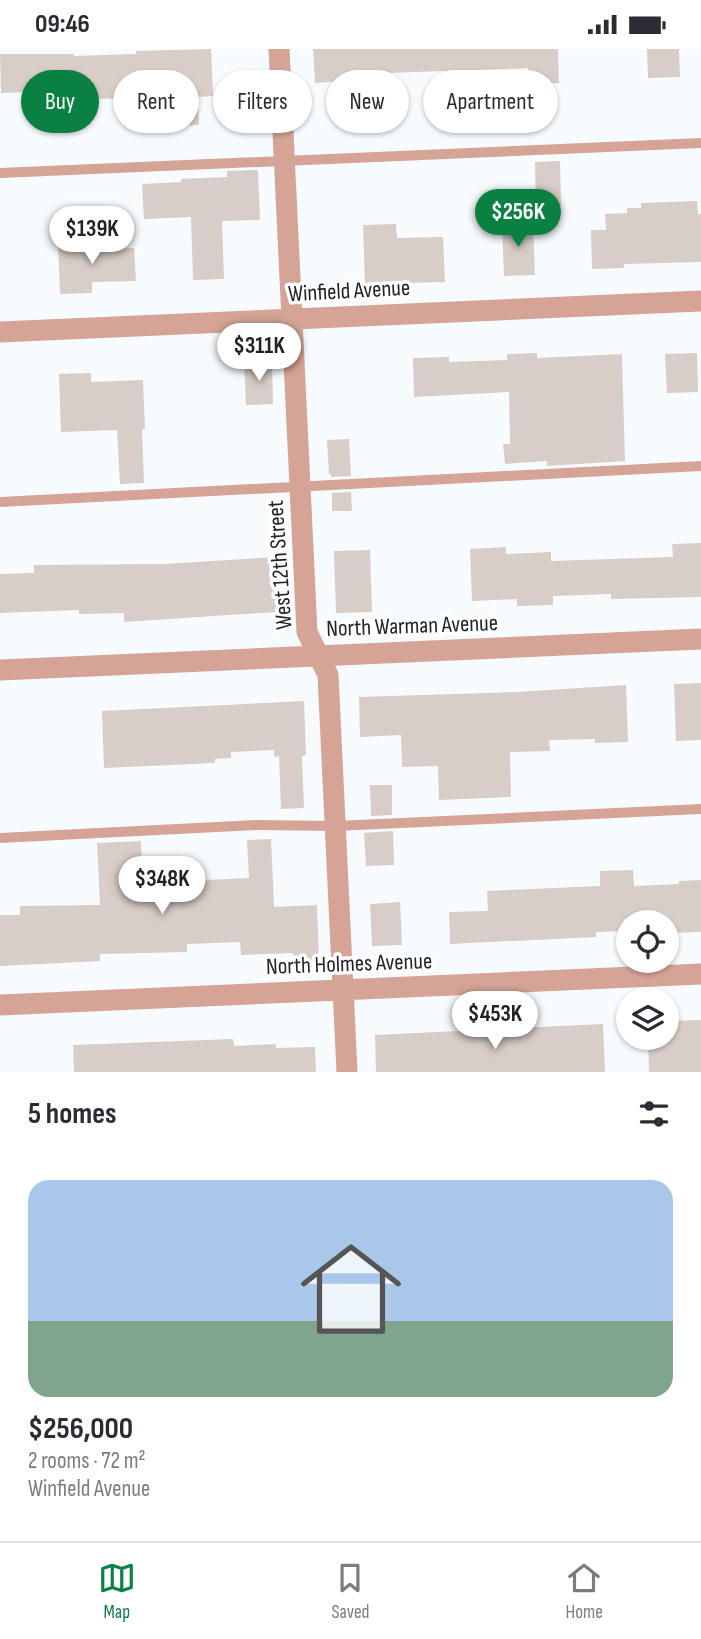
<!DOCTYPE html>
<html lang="en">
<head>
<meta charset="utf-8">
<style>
  :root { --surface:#fff; --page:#f7f7f7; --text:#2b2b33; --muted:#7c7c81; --line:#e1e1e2; --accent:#0b8043 }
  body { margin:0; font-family:"Sofia Sans Condensed",sans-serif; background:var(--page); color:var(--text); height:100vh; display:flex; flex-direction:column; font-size:26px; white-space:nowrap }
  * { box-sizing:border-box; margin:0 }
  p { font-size:23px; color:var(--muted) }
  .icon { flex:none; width:38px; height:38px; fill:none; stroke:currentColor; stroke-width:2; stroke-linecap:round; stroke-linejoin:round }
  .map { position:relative; height:1023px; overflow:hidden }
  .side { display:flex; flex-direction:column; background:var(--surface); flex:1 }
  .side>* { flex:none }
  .top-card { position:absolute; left:21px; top:21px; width:660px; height:63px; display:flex; gap:14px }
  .fabs { position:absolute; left:616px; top:861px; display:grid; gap:14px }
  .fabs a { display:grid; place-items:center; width:63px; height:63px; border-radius:50%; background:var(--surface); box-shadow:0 2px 5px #0004; font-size:35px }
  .price { position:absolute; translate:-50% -60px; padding:0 16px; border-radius:24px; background:#fff; color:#222; font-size:23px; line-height:46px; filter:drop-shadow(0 2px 4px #0008) }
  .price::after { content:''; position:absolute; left:50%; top:42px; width:21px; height:16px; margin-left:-10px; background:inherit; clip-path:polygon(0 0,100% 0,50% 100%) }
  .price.current { background:var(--accent); color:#fff }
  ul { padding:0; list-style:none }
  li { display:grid; align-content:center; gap:14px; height:371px; padding:0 28px }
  li span { display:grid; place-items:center; height:217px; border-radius:21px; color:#555 }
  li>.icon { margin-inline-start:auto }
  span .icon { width:126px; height:126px; fill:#fffc; stroke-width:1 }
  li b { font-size:30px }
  h2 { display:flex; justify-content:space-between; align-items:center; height:84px; padding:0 28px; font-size:30px }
  .pill { padding:0 24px; border-radius:32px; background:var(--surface); box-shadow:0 2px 5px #0004; font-size:24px; line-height:63px }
  .pill.current { background:var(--accent); color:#fff }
  .status { display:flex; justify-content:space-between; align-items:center; height:49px; padding:0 35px; background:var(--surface); direction:ltr }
  .status svg { height:19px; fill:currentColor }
  .dock { display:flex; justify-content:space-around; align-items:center; height:98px; border-top:2px solid var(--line); background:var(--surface); font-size:19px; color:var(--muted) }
  .dock a { display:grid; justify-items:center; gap:4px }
  .dock .current { color:var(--accent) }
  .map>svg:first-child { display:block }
  .building { fill:#d8cdc7 }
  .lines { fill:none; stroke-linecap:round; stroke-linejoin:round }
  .service { stroke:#d5a497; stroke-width:10 }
  .minor { stroke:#d5a497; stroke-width:21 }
  .labels { text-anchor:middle; stroke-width:7; stroke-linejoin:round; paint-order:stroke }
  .street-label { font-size:23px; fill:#202326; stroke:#fff }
</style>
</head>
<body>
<div class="status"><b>09:46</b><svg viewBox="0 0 49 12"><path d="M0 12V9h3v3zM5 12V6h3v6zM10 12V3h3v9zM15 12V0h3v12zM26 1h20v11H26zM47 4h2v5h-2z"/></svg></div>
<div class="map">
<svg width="701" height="1023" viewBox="0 0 701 1023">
  <rect width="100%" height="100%" fill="#f7fbfe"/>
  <!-- building -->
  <path class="building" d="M211 0 213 47 198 48 199 76 177 77 176 53 138 55V49L95 50V41L1 44 0 5H74V7L136 5V2Z
    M313 0H558L559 34 529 35 528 19 386 24V29L315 34Z
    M647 0H679L680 28 648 29Z
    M560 112 561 157 536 158 535 113Z
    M258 121 260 171 222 172 224 230 193 231 191 168 144 170 142 135 181 133V130L227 128V122Z
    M697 152 698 165H701V213L624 215V219L592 220 591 181H606L605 165 627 164V159H641V154Z
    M533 174 535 226 504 227 502 175Z
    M396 175 397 189 443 188 445 233 365 235 363 176Z
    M91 190V200L134 199 136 232 92 233V244L60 245 58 192Z
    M537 304V309L622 305 625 412 547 417V412L505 415 503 395H510L509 343 414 348 413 309 449 308V313L507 311V305Z
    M697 304 698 343 667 344 665 305Z
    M272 312 273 355 246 356 244 313Z
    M91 324V333L143 331 145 380H142L144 434 120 435 117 381 61 383 59 325Z
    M349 390 351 427 331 428V425H329L327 391Z
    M351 443 352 462H332V444Z
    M701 494V548L611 550V545L553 547V556L517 557V550L472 552 470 500 506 498V505L551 503V512L673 508 672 495Z
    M370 501 372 563 336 564 334 502Z
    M275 508 277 563 124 573V564L79 565V561L0 564V525L34 524V516L165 515Z
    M701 634V691L676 692 674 635Z
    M626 636 628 693 595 694V690L549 691 550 702 510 703 511 748 439 751 438 717 402 718 401 686 360 688 359 648 517 643Z
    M304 652 306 706 302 707 304 759 281 760 279 707 274 708V701L231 703V709L215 710V714L104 719 102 662Z
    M370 736H392V766L371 767Z
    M393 782 394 816 366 817 364 784Z
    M271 790 274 858 317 856 319 913 294 914 293 904 241 906 240 893 187 895V903L100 905V912L0 917V866H20V857L100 856 97 794 141 792 142 836 206 834V831L249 829 247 791Z
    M633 821 634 837 679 835V832L701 831V883L667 884V873H628V882L596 883V888L450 895 449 863 488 862 487 842 600 837V822Z
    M400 853 402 896 372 897 370 855Z
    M701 971V1023H649L648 989H667V972Z
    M603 975 605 1023H376L375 986Z
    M233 990 234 997 276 995V999L315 998 316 1023H74L73 996Z"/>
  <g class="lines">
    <!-- service -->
    <path class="service" d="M0 124 701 94
      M0 453 701 417
      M0 789 256 776 336 777 701 760"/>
    <!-- minor -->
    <path class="minor" d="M279 0 307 583 328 626 347 1023
      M0 283 701 252
      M0 621 701 590
      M0 956 701 925"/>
  </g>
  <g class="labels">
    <!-- street labels -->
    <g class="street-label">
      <text transform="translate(349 241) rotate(-3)" y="8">Winfield Avenue</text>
      <text transform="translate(279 516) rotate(-94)" y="8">West 12th Street</text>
      <text transform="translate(412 576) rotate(-2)" y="8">North Warman Avenue</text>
      <text transform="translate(349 914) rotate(-2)" y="8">North Holmes Avenue</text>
    </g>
  </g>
</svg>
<div class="fabs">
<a><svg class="icon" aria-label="locate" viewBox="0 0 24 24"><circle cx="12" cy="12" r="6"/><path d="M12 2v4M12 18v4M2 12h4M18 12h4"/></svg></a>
<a><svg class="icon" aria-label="layers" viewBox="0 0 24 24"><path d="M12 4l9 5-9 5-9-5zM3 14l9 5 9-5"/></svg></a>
</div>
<b class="price current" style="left:518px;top:200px">$256K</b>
<b class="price" style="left:92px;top:217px">$139K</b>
<b class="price" style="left:259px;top:334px">$311K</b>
<b class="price" style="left:162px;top:867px">$348K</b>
<b class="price" style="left:495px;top:1002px">$453K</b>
<div class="top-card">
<a class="pill current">Buy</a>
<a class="pill">Rent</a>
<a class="pill">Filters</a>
<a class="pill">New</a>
<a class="pill">Apartment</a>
</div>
</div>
<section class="side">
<h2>5 homes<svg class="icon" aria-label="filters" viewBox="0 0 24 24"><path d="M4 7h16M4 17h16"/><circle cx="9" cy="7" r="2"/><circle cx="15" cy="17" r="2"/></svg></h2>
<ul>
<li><span style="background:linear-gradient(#a9c7e8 65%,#7fa58c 0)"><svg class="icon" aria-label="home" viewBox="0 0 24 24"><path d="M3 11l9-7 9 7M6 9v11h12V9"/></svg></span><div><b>$256,000</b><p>2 rooms · 72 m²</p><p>Winfield Avenue</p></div></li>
</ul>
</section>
<nav class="dock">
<a class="current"><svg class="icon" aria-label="map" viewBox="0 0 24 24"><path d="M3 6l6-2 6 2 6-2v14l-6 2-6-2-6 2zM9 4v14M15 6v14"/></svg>Map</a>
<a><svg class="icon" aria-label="saved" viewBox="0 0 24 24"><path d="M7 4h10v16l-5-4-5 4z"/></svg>Saved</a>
<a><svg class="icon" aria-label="home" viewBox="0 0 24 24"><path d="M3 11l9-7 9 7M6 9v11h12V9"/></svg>Home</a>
</nav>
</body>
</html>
